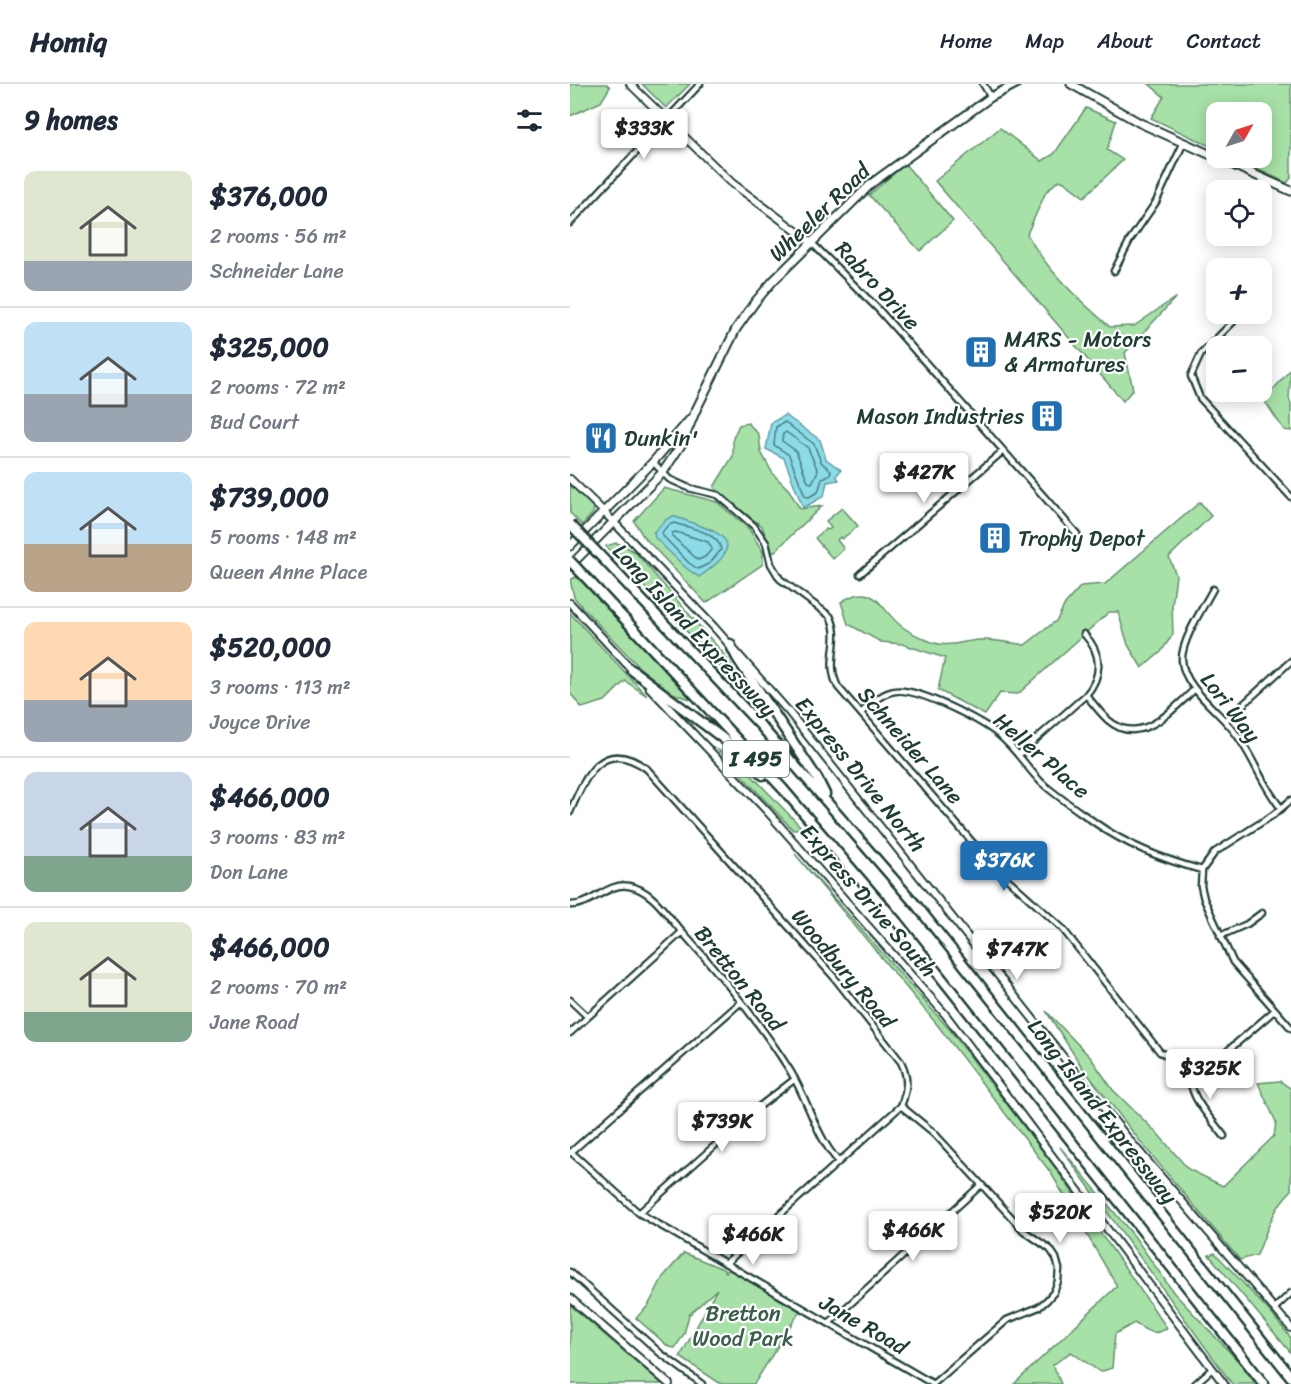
<!DOCTYPE html>
<html lang="en">
<head>
<meta charset="utf-8">
<style>
  :root { --surface:#fff; --page:#f2f2f3; --text:#1f2937; --muted:#747a83; --line:#e0e1e3; --accent:#1f6fb2 }
  body { margin:0; font-family:Sriracha,sans-serif; background:var(--page); color:var(--text); height:100vh; display:flex; flex-direction:column; font-size:22px; white-space:nowrap }
  * { box-sizing:border-box; margin:0 }
  p { font-size:20px; color:var(--muted) }
  .icon { flex:none; width:33px; height:33px; fill:none; stroke:currentColor; stroke-width:2; stroke-linecap:round; stroke-linejoin:round }
  .map { position:relative; flex:1; overflow:hidden }
  .side { display:flex; flex-direction:column; background:var(--surface); width:570px }
  .side>* { flex:none }
  .needle { width:39px; rotate:51deg }
  .controls { position:absolute; left:636px; top:18px; display:grid; gap:12px }
  .controls a { display:grid; place-items:center; width:66px; height:66px; border-radius:12px; background:var(--surface); box-shadow:0 3px 15px #0003; font-size:30px }
  .price { position:absolute; translate:-50% -51px; padding:0 14px; border-radius:6px; background:#fff; color:#222; font-size:20px; line-height:39px; filter:drop-shadow(0 2px 3px #0008) }
  .price::after { content:''; position:absolute; left:50%; top:36px; width:18px; height:14px; margin-left:-9px; background:inherit; clip-path:polygon(0 0,100% 0,50% 100%) }
  .price.on { background:var(--accent); color:#fff }
  ul { padding:0; list-style:none }
  li { display:flex; align-items:center; gap:18px; height:150px; padding:0 24px }
  li+li { border-top:2px solid var(--line) }
  li span { display:grid; place-items:center; flex:none; width:168px; height:120px; border-radius:12px; color:#555 }
  li>.icon { margin-inline-start:auto }
  span .icon { width:72px; height:72px; fill:#fffc; stroke-width:1 }
  li b { font-size:26px }
  h2 { display:flex; justify-content:space-between; align-items:center; height:72px; padding:0 24px; font-size:26px }
  header { display:flex; align-items:center; gap:36px; box-sizing:border-box; height:84px; padding:0 30px; background:var(--surface); border-bottom:2px solid var(--line) }
  header strong { font-size:28px }
  nav { display:flex; gap:33px; margin-inline-start:auto; font-size:21px }
  main { display:flex; flex:1; min-height:0 }
  .map>svg:first-child { display:block }
  .green { fill:#a7e1a7; stroke:#638f6e; stroke-width:1.5; fill-rule:evenodd }
  .water { fill:#8bdbe8; stroke:#609ca0; stroke-width:1.5 }
  .lines { fill:none; stroke-linecap:round; stroke-linejoin:round }
  .shore { stroke:#4a7c7c; stroke-width:1.5 }
  .minor-casing { stroke:#1f3d34; stroke-width:9 }
  .secondary-casing { stroke:#1f3d34; stroke-width:10 }
  .primary-casing { stroke:#1f3d34; stroke-width:11 }
  .motorway-casing { stroke:#1f3d34; stroke-width:13 }
  .minor { stroke:#fff; stroke-width:4.5 }
  .secondary { stroke:#fff; stroke-width:6 }
  .primary { stroke:#fff; stroke-width:7 }
  .motorway { stroke:#fff; stroke-width:8 }
  .motorway-bridge-casing { stroke:#1f3d34; stroke-width:13; stroke-linecap:butt }
  .motorway-bridge { stroke:#fff; stroke-width:8 }
  .labels { text-anchor:middle; stroke-width:4.5; stroke-linejoin:round; paint-order:stroke }
  .shield { fill:#fff; stroke:#627771; stroke-width:1.5 }
  .shield-label { font-size:21px; font-weight:bold; fill:#1f3d34 }
  .street-label { font-size:22px; fill:#1f3d34; stroke:#fff }
  .poi-label { font-size:22px; fill:#1f3d34; stroke:#fff; text-anchor:start }
  .park-label { font-size:22px; fill:#3a5e4b; stroke:#fff }
</style>
</head>
<body>
<header>
<strong>Homiq</strong>
<nav><a>Home</a><a>Map</a><a>About</a><a>Contact</a></nav>
</header>
<main>
<section class="side">
<h2>9 homes<svg class="icon" aria-label="filters" viewBox="0 0 24 24"><path d="M4 7h16M4 17h16"/><circle cx="9" cy="7" r="2"/><circle cx="15" cy="17" r="2"/></svg></h2>
<ul>
<li><span style="background:linear-gradient(#dfe7d0 75%,#9aa5b1 0)"><svg class="icon" aria-label="home" viewBox="0 0 24 24"><path d="M3 11l9-7 9 7M6 9v11h12V9"/></svg></span><div><b>$376,000</b><p>2 rooms · 56 m²</p><p>Schneider Lane</p></div></li>
<li><span style="background:linear-gradient(#bfe0f5 60%,#9aa5b1 0)"><svg class="icon" aria-label="home" viewBox="0 0 24 24"><path d="M3 11l9-7 9 7M6 9v11h12V9"/></svg></span><div><b>$325,000</b><p>2 rooms · 72 m²</p><p>Bud Court</p></div></li>
<li><span style="background:linear-gradient(#bfe0f5 60%,#b9a48a 0)"><svg class="icon" aria-label="home" viewBox="0 0 24 24"><path d="M3 11l9-7 9 7M6 9v11h12V9"/></svg></span><div><b>$739,000</b><p>5 rooms · 148 m²</p><p>Queen Anne Place</p></div></li>
<li><span style="background:linear-gradient(#ffd9b3 65%,#9aa5b1 0)"><svg class="icon" aria-label="home" viewBox="0 0 24 24"><path d="M3 11l9-7 9 7M6 9v11h12V9"/></svg></span><div><b>$520,000</b><p>3 rooms · 113 m²</p><p>Joyce Drive</p></div></li>
<li><span style="background:linear-gradient(#c9d6e8 70%,#7fa58c 0)"><svg class="icon" aria-label="home" viewBox="0 0 24 24"><path d="M3 11l9-7 9 7M6 9v11h12V9"/></svg></span><div><b>$466,000</b><p>3 rooms · 83 m²</p><p>Don Lane</p></div></li>
<li><span style="background:linear-gradient(#dfe7d0 75%,#7fa58c 0)"><svg class="icon" aria-label="home" viewBox="0 0 24 24"><path d="M3 11l9-7 9 7M6 9v11h12V9"/></svg></span><div><b>$466,000</b><p>2 rooms · 70 m²</p><p>Jane Road</p></div></li>
</ul>
</section>
<div class="map">
<svg width="721" height="1300" viewBox="0 0 721 1300">
  <rect width="100%" height="100%" fill="#fff"/>
  <filter id="ink" filterUnits="userSpaceOnUse"><feTurbulence type="fractalNoise" baseFrequency=".0167" numOctaves="2"/><feDisplacementMap in="SourceGraphic" scale="12" xChannelSelector="R" yChannelSelector="G"/><feConvolveMatrix kernelMatrix="1 2 1 2 8 2 1 2 1" color-interpolation-filters="sRGB"/></filter>
  <g filter="url(#ink)">
    <!-- green -->
    <path class="green" d="M0 0H37L40 3 31 18 0 32Z
      M72 0H120L96 24Z
      M579 0H721V94L717 99 663 74H692V28H646V65L581 34 594 13Z
      M516 24 546 37 537 66 553 76 514 113 494 98 489 96 476 108 457 150C477 187 509 216 540 243L564 242 606 213 555 269 563 305 553 317 365 97 430 44 472 77 484 70Z
      M335 80 383 137 350 167 299 111Z
      M721 285 719 314 721 320V347L714 346 694 316Z
      M178 339 189 351 191 368 203 390 219 406 230 425 252 422 202 470 192 442 161 420 144 403 163 372V354L169 341Z
      M0 400 24 424 23 429 12 441 0 429Z
      M94 404 147 418 179 445 193 468V480L136 519 73 452 64 437ZM97 435 144 446 84 448Z
      M630 418 641 432 599 473 606 491 602 522 603 550 591 568 572 584 558 561 548 528H539L448 610 430 609 415 631 368 606 375 574 332 560 311 558 278 540 271 518C305 496 309 524 330 541 338 548 350 553 359 557 376 565 392 557 409 556 424 555 441 559 455 561L487 536 495 520 511 502 535 500Z
      M272 424 288 442 272 455 270 453 267 456 274 465 263 475 245 454 256 445 258 446 261 444 256 437Z
      M46 459 53 461 65 468 152 568 173 597 158 591 36 462Z
      M6 493 13 499 123 616 102 609 69 583 13 524 4 513 0 496Z
      M0 529 77 612 55 597 35 617 12 624 0 609Z
      M148 666 158 668 169 678 231 743 223 746Z
      M225 770 380 946 484 1082 597 1244C582 1253 578 1247 564 1239L545 1250 542 1284 530 1288 501 1268 483 1281 491 1300H444L547 1202 481 1089 365 938Z
      M476 927 521 974 543 1006 588 1050 618 1085 653 1102 704 1052 706 1038 688 999 710 997 721 1005V1107C703 1124 696 1149 687 1171L670 1176 573 1061 512 983Z
      M490 1063 564 1152 604 1209 670 1279 686 1300H662Z
      M114 1169 153 1185 156 1188 158 1185 230 1227 184 1300H151L110 1273 147 1205 119 1231 114 1250 105 1264 99 1263 66 1234 78 1222 93 1193Z
      M645 1169 700 1228 721 1254V1269L639 1171Z
      M0 1221 92 1300H0Z"/>
    <!-- water -->
    <path class="water" d="M215 331 250 356 256 375 271 386 266 392 269 396 257 398 254 412 233 424 214 374 196 365 201 339Z
      M103 432C143 447 187 454 129 493L116 484 85 454 84 448 97 435Z"/>
    <g class="lines">
      <!-- shore -->
      <path class="shore" d="M215 338 244 360 251 378 261 387 260 390 252 395 248 408 239 413 235 412 219 371 204 361 206 343Z
        M216 348 238 364 248 387 242 399 238 398 226 367 212 357 213 350Z
        M104 439C119 444 149 448 151 466L140 479 128 485 119 479 92 451C92 446 99 440 104 439Z
        M106 448 138 458 142 465 135 473 128 476 102 452V449Z"/>
      <defs>
        <path id="minor" d="M413 0 421 13
          M0 139 130 0
          M241 158 309 226 507 450
          M544 187 560 156 586 118 613 60
          M692 212V224
          M671 230 631 270 621 292 630 314 721 413
          M83 378 99 395 119 404 148 411 184 442 196 459 201 480 210 495 260 532C273 556 254 576 268 603L422 781 492 844 590 968 620 981 642 977 654 970 705 926
          M290 490 433 367
          M643 505C634 522 611 557 612 576 613 602 647 626 663 646 682 669 691 700 711 724
          M516 611C523 619 530 629 538 636 570 664 602 626 625 605
          M291 629C301 620 311 609 325 607 347 603 412 637 429 651 446 665 457 684 472 699 489 714 509 727 527 740 558 762 595 776 632 786
          M655 637 721 577
          M448 671 516 611C533 591 532 569 514 550
          M721 716 703 731 645 768 632 786 631 802 634 815 663 878 721 944
          M0 728C15 693 32 652 77 685L263 892 331 978C339 994 337 1006 331 1022L156 1179
          M0 821C22 822 37 798 59 802 83 806 97 832 113 849 152 892 188 936 219 985 238 1015 245 1051 268 1077
          M650 852 677 840 692 829
          M0 916 18 933
          M0 949 112 848
          M620 981C617 1013 636 1028 654 1052
          M331 1022 364 1049 454 1147 480 1165 486 1174 489 1185 488 1197 484 1208 477 1216 469 1223 437 1236 363 1300
          M1 1068 69 1129 363 1300
          M0 1069 171 918
          M69 1129 186 1025 225 995
          M0 1188 90 1269 132 1300
          M705 1224 721 1209
          M259 1239 411 1101
          M625 1300 642 1285"/>
        <path id="secondary" d="M60 0 162 99 241 158
          M0 395 34 428 144 543 218 627 560 1057 721 1244
          M0 519 65 589
          M79 603 197 727 375 930 654 1300
          M0 1214 99 1300"/>
        <path id="primary" d="M501 0 570 39 721 107
          M0 462 83 378 122 333
          M0 482 93 388 113 358 125 328 166 245 185 218 203 197 302 99 421 13 446 0"/>
        <path id="motorway" d="M39 481 190 641 347 822 721 1293
          M21 499 213 705 327 838 694 1300
          M160 560 167 574 247 694 255 710
          M62 586 167 665 193 691"/>
      </defs>
      <!-- minor casing -->
      <use href="#minor" class="minor-casing"/>
      <!-- secondary casing -->
      <use href="#secondary" class="secondary-casing"/>
      <!-- primary casing -->
      <use href="#primary" class="primary-casing"/>
      <!-- motorway casing -->
      <use href="#motorway" class="motorway-casing"/>
      <!-- minor -->
      <use href="#minor" class="minor"/>
      <!-- secondary -->
      <use href="#secondary" class="secondary"/>
      <!-- primary -->
      <use href="#primary" class="primary"/>
      <!-- motorway -->
      <use href="#motorway" class="motorway"/>
      <defs>
        <path id="motorway-bridge" d="M0 440 39 481
          M0 477 21 499"/>
      </defs>
      <!-- motorway-bridge casing -->
      <use href="#motorway-bridge" class="motorway-bridge-casing"/>
      <!-- motorway-bridge -->
      <use href="#motorway-bridge" class="motorway-bridge"/>
    </g>
  </g>
  <!-- icons -->
  <defs>
    <symbol id="building-square" viewBox="-11 -11 22 22"><rect x="-9" y="-9" width="18" height="18" rx="4" fill="#1f6fb2" stroke="#fff"/><path d="M-4-6H4V6H1V3H-1V6H-4ZM-2.5-4.3h1.7v1.8h-1.7ZM.8-4.3h1.7v1.8H.8ZM-2.5-1h1.7V.8h-1.7ZM.8-1h1.7V.8H.8Z" fill="#fff"/></symbol>
    <symbol id="restaurant-square" viewBox="-11 -11 22 22"><rect x="-9" y="-9" width="18" height="18" rx="4" fill="#1f6fb2" stroke="#fff"/><path d="M-5-6h1v4h1v-4h1v4h1v-4h1v5L-1.5 .5V6h-2V.5L-5-1ZM5-6V6H3V1.5H1.5Q1.5-4 5-6Z" fill="#fff"/></symbol>
  </defs>
  <g fill-rule="evenodd">
    <use href="#building-square" x="392" y="249" width="38" height="38"/>
    <use href="#building-square" x="458" y="313" width="38" height="38"/>
    <use href="#restaurant-square" x="12" y="335" width="38" height="38"/>
    <use href="#building-square" x="406" y="435" width="38" height="38"/>
  </g>
  <g class="labels">
    <!-- shield labels -->
    <rect class="shield" x="153" y="657" width="66" height="36" rx="4.5"/>
    <g class="shield-label">
      <text x="186" y="682">I 495</text>
    </g>
    <!-- street labels -->
    <g class="street-label">
      <text transform="translate(249 128) rotate(-44)" y="8">Wheeler Road</text>
      <text transform="translate(308 201) rotate(47)" y="8">Rabro Drive</text>
      <text transform="translate(125 546) rotate(47)" y="8">Long Island Expressway</text>
      <text transform="translate(661 623) rotate(52)" y="8">Lori Way</text>
      <text transform="translate(341 661) rotate(49)" y="8">Schneider Lane</text>
      <text transform="translate(472 671) rotate(41)" y="8">Heller Place</text>
      <text transform="translate(291 690) rotate(51)" y="8">Express Drive North</text>
      <text transform="translate(299 816) rotate(49)" y="8">Express Drive South</text>
      <text transform="translate(274 884) rotate(50)" y="8">Woodbury Road</text>
      <text transform="translate(170 894) rotate(51)" y="8">Bretton Road</text>
      <text transform="translate(533 1027) rotate(52)" y="8">Long Island Expressway</text>
      <text transform="translate(294 1240) rotate(30)" y="8">Jane Road</text>
    </g>
    <!-- poi labels -->
    <g class="poi-label">
      <text x="434" y="263">MARS - Motors<tspan x="434" dy="25">&amp; Armatures</tspan></text>
      <text x="454" y="340" text-anchor="end">Mason Industries</text>
      <text x="54" y="362">Dunkin'</text>
      <text x="448" y="462">Trophy Depot</text>
    </g>
    <!-- park labels -->
    <g class="park-label">
      <text x="173" y="1237">Bretton<tspan x="173" dy="25">Wood Park</tspan></text>
    </g>
  </g>
</svg>
<div class="controls">
<a><svg class="needle" viewBox="-14 -14 28 28"><path d="M0-13l5 13h-10z" fill="#e53935"/><path d="M0 13l5-13h-10z" fill="#747a83"/></svg></a>
<a><svg class="icon" aria-label="locate" viewBox="0 0 24 24"><circle cx="12" cy="12" r="6"/><path d="M12 2v4M12 18v4M2 12h4M18 12h4"/></svg></a>
<a>+</a>
<a>−</a>
</div>
<b class="price" style="left:74px;top:76px">$333K</b>
<b class="price" style="left:354px;top:420px">$427K</b>
<b class="price on" style="left:434px;top:808px">$376K</b>
<b class="price" style="left:447px;top:897px">$747K</b>
<b class="price" style="left:640px;top:1016px">$325K</b>
<b class="price" style="left:152px;top:1069px">$739K</b>
<b class="price" style="left:490px;top:1160px">$520K</b>
<b class="price" style="left:343px;top:1178px">$466K</b>
<b class="price" style="left:183px;top:1182px">$466K</b>
</div>
</main>
</body>
</html>
